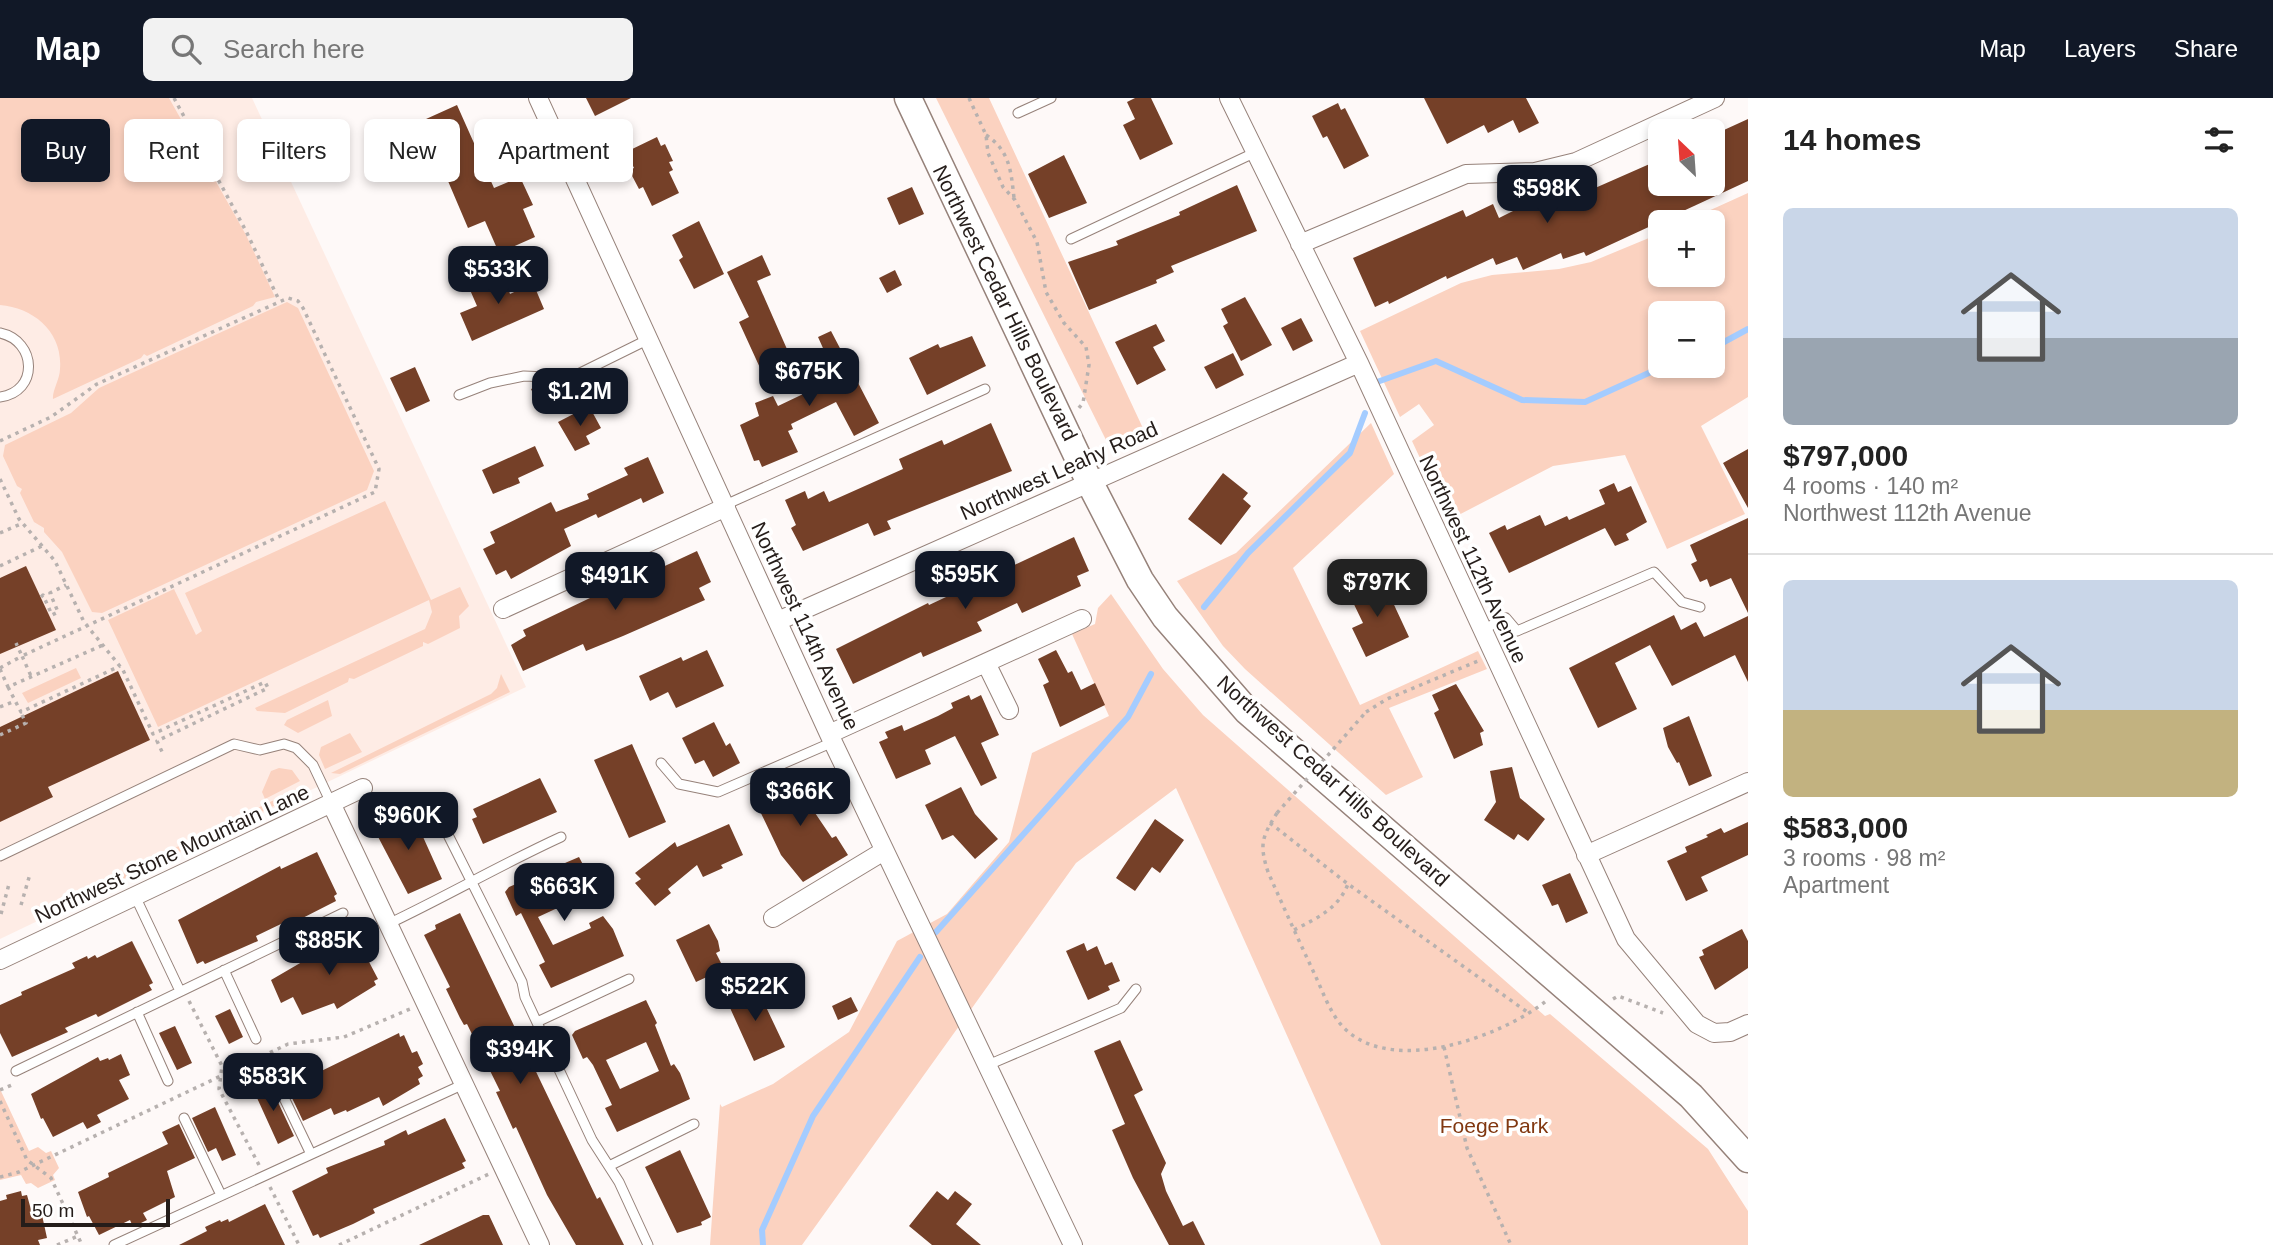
<!DOCTYPE html>
<html lang="en">
<head>
<meta charset="utf-8">
<style>
  :root { --surface:#fff; --page:#f2f2f2; --text:#222; --muted:#767676; --line:#e0e0e0; --accent:#111827 }
  body { margin:0; font-family:Arial,sans-serif; background:var(--page); color:var(--text); height:100vh; display:flex; flex-direction:column; font-size:26px; white-space:nowrap }
  * { box-sizing:border-box; margin:0 }
  p { font-size:23px; color:var(--muted) }
  .icon { flex:none; width:38px; height:38px; fill:none; stroke:currentColor; stroke-width:2; stroke-linecap:round; stroke-linejoin:round }
  .map { position:relative; flex:1; overflow:hidden }
  .drawer { display:flex; flex-direction:column; background:var(--surface); width:525px }
  .drawer>* { flex:none }
  .guide { position:absolute; left:21px; top:21px; width:665px; height:63px; display:flex; gap:14px }
  .needle { width:46px; rotate:335deg }
  .fabs { position:absolute; left:1648px; top:21px; display:grid; gap:14px }
  .fabs a { display:grid; place-items:center; width:77px; height:77px; border-radius:10px; background:var(--surface); box-shadow:0 4px 10px #0003; font-size:35px }
  .scale { position:absolute; left:21px; bottom:18px; width:149px; box-sizing:border-box; padding-left:7px; border:4px solid #251d1a; border-top:0; font-size:19px; line-height:24px; white-space:nowrap; color:#251d1a; -webkit-text-stroke:5px #fff; paint-order:stroke }
  .price { position:absolute; translate:-50% -60px; padding:0 16px; border-radius:14px; background:var(--accent); color:#fff; font-size:23px; line-height:46px; filter:drop-shadow(0 2px 4px #0008) }
  .price::after { content:''; position:absolute; left:50%; top:42px; width:21px; height:16px; margin-left:-10px; background:inherit; clip-path:polygon(0 0,100% 0,50% 100%) }
  .price.selected { background:#222; color:#fff }
  ul { padding:0; list-style:none }
  li { display:grid; align-content:center; gap:14px; height:371px; padding:0 35px }
  li+li { border-top:2px solid var(--line) }
  li span { display:grid; place-items:center; height:217px; border-radius:10px; color:#555 }
  li>.icon { margin-inline-start:auto }
  span .icon { width:126px; height:126px; fill:#fffc; stroke-width:1 }
  li b { font-size:30px }
  h2 { display:flex; justify-content:space-between; align-items:center; height:84px; padding:0 35px; font-size:30px }
  .pill { padding:0 24px; border-radius:10px; background:var(--surface); box-shadow:0 4px 10px #0003; font-size:24px; line-height:63px }
  .pill.selected { background:var(--accent); color:#fff }
  header { display:flex; align-items:center; gap:42px; box-sizing:border-box; height:98px; padding:0 35px; background:var(--accent); color:#fff }
  header strong { font-size:33px }
  nav { display:flex; gap:38px; margin-inline-start:auto; font-size:24px }
  .search { width:490px; height:63px; background:var(--page); display:flex; align-items:center; gap:18px; box-sizing:border-box; padding:0 24px; border-radius:10px; color:var(--muted); font-size:26px }
  main { display:flex; flex:1; min-height:0 }
  .map>svg:first-child { display:block }
  .built { fill:#feece5 }
  .green { fill:#fbd2c0; fill-rule:evenodd }
  .lines { fill:none; stroke-linecap:round; stroke-linejoin:round }
  .stream { stroke:#a4ccff; stroke-width:6 }
  .building { fill:#754028; fill-rule:evenodd }
  .lane-casing { stroke:#96827a; stroke-width:11 }
  .street-casing { stroke:#96827a; stroke-width:20 }
  .secondary-casing { stroke:#96827a; stroke-width:29 }
  .path { stroke:#b7b1af; stroke-width:3.5; stroke-dasharray:3.5 5; stroke-linecap:butt }
  .lane { stroke:#fff; stroke-width:9 }
  .street { stroke:#fff; stroke-width:18 }
  .secondary { stroke:#fff; stroke-width:26 }
  .path-bridge { stroke:#b7b1af; stroke-width:3.5; stroke-dasharray:3.5 5; stroke-linecap:butt }
  .labels { text-anchor:middle; stroke-width:7; stroke-linejoin:round; paint-order:stroke }
  .street-label { font-size:21px; fill:#251d1a; stroke:#fff }
  .park-label { font-size:21px; fill:#813811; stroke:#fff }
</style>
</head>
<body>
<header>
<strong>Map</strong>
<div class="search"><svg class="icon" aria-label="search" viewBox="0 0 24 24"><circle cx="10" cy="10" r="6"/><path d="M15 15l6 6"/></svg>Search here</div>
<nav><a>Map</a><a>Layers</a><a>Share</a></nav>
</header>
<main>
<div class="map">
<svg width="1748" height="1147" viewBox="0 0 1748 1147">
  <rect width="100%" height="100%" fill="#fef9f8"/>
  <!-- built -->
  <path class="built" d="M0 0H252L526 589 0 841Z"/>
  <!-- green -->
  <path class="green" d="M0 0H169L246 137 275 199 256 204 253 208 147 258 144 256 141 260 53 301C52 293 60 281 60 271 63 234 34 210 0 207Z
    M936 0H989L1148 341 1120 351 1107 344Z
    M1748 95V299L1701 328 1745 416 1667 451 1625 357 1553 368 1449 422 1412 343 1434 327 1419 306 1400 319 1360 233 1461 185 1492 177 1559 171 1591 164 1661 135V177H1713V124H1684ZM1661 215H1713V268H1661Z
    M287 204 298 210 374 373 367 392 102 515 92 514 62 454 44 434V430L34 424 20 395 22 391 17 388 3 358 5 347 71 315 99 290Z
    M1371 325 1394 376 1293 470 1360 607 1478 553 1487 571 1389 610 1423 679 1386 697 1245 571 1223 548 1177 483 1236 455Z
    M385 403 431 502 460 489 469 508 459 518 460 530 428 546 423 544V548L354 581 349 580 348 584 285 615 257 613 255 610 425 531 432 514 429 502 158 629 108 522 174 491 196 537 202 533 185 495Z
    M1111 496 1163 571 1203 617 1545 918 1550 916 1708 1051 1748 1113V1147H1381L1176 690 1076 765 802 1147H710L720 1006 722 1009 773 986 849 934 897 843 947 816 1009 744 1032 655 1109 618 1072 536 1095 526 1098 510Z
    M76 570 81 580 28 605 22 595Z
    M501 576 510 594 340 676 331 675 491 596 497 590Z
    M328 602 332 618 298 635 284 627 287 622Z
    M350 635 362 654 325 671 319 657 321 649Z
    M279 670 292 672 300 683 265 701 262 694 271 673Z
    M301 689 294 698 59 812 63 804Z
    M0 991 29 1053 38 1049 46 1055 51 1053 59 1070 53 1077 55 1082 38 1090 31 1085 26 1086 21 1077 0 1082Z"/>
  <g class="lines">
    <!-- stream -->
    <path class="stream" d="M1713 250 1748 231
      M1377 284 1436 263 1522 302 1585 304 1664 268
      M1204 509 1248 455 1350 355 1365 315
      M936 834 1128 619 1151 576
      M763 1147 762 1132 813 1018 920 859"/>
  </g>
  <!-- building -->
  <path class="building" d="M586 0H631L595 18Z
    M1135 0H1151L1173 46 1140 62 1123 27 1135 21 1127 4Z
    M1424 0H1526L1539 25 1519 35 1513 22 1488 35 1484 27 1447 46Z
    M1338 5 1341 12 1345 10 1369 58 1344 71 1327 38 1323 40 1312 18Z
    M457 7 494 90 520 79 533 107 523 111 535 139 499 155 485 123 468 130 445 76 450 74 426 21Z
    M1748 21V83L1586 158 1584 154 1563 161 1561 155 1523 172 1517 159 1496 167 1493 160 1447 181 1446 178 1389 206 1388 203 1375 209 1353 160 1463 112 1466 119 1493 106 1499 120 1531 104 1534 112 1558 100 1561 105 1661 61V86H1713V37Z
    M657 39 661 48 665 46 673 63 669 64 673 72 669 74 679 95 652 108 643 89 639 91 629 72 634 70 626 54Z
    M1064 57 1087 105 1049 120 1028 76Z
    M1237 87 1257 133 1171 168 1174 174 1156 182 1157 185 1089 212 1068 164 1118 147 1116 143 1180 117 1179 114Z
    M912 89 924 116 899 127 887 100Z
    M699 123 724 176 694 191 679 162 683 159 672 137Z
    M762 157 771 177 757 183 790 258 761 272 739 224 749 219 727 174Z
    M895 172 902 187 887 195 879 180Z
    M493 174 503 195 509 193 510 196 533 185 544 211 472 243 460 215 477 208 467 185Z
    M1245 199 1272 247 1241 263 1223 228 1228 225 1221 211Z
    M1301 220 1313 243 1293 253 1281 230Z
    M1156 226 1165 243 1153 249 1166 272 1137 287 1115 244Z
    M831 233 879 325 854 338 836 304 791 326 793 331 788 333 798 354 762 369 759 362 754 363 740 327 759 318 755 305 773 298 778 308 820 288 814 275 831 268 818 239Z
    M972 238 986 268 927 297 909 260 938 246 940 250Z
    M1233 255 1244 277 1216 291 1204 269Z
    M415 269 430 303 406 314 390 280Z
    M543 286H551L556 297 538 306 531 291Z
    M589 308 601 330 586 338 590 346 575 353 558 324Z
    M991 325 1012 373 887 423 891 431 874 438 868 425 803 453 791 430 796 427 785 402 805 393 808 401 824 393 829 404 903 371 899 361 942 342 944 347Z
    M535 348 544 368 518 380 520 385 493 396 482 372Z
    M1748 351V410L1723 365Z
    M648 359 664 395 643 405 641 400 598 420 596 416 564 431 571 448 511 481 506 472 496 477 483 451 495 445 490 434 551 404 556 414 589 401 587 396 628 377 624 370Z
    M1223 375 1248 395 1243 401 1251 408 1221 447 1188 421Z
    M1614 385 1618 394 1631 388 1647 424 1626 436 1629 442 1615 448 1605 430 1509 475 1489 435 1505 427 1507 432 1540 417 1545 428 1567 418 1569 422 1605 406 1599 392Z
    M1748 420V515L1731 480 1710 489 1707 481 1700 484 1691 466 1697 463 1690 447Z
    M1074 439 1089 473 1077 478 1081 488 1022 515 1017 505 977 524 982 533 923 559 921 554 853 586 836 551 928 505 929 507Z
    M697 453 711 484 699 490 705 502 623 538 586 553 583 546 523 573 511 547 526 538 523 532 590 500 588 497 625 480 626 483 638 477 639 480Z
    M26 468 56 532 0 556V480Z
    M1382 481 1409 539 1366 559 1352 530 1363 525 1349 496Z
    M1674 517 1681 532 1696 524 1704 539 1748 518V584L1735 557 1672 588 1650 547 1615 565 1637 611 1598 630 1569 570Z
    M707 552 724 588 676 610 668 594 650 603 639 578 681 559 683 563Z
    M1056 552 1068 575 1072 573 1081 592 1095 585 1105 607 1060 629 1043 587 1049 584 1038 561Z
    M118 573 150 642 48 689 53 699 0 724V629Z
    M1456 586 1484 633 1480 635 1483 647 1454 661 1434 615 1439 612 1432 597Z
    M969 597 971 602 981 597 999 637 981 645 997 680 981 688 955 638 925 652 931 666 896 681 879 644 888 640 885 634 902 627 904 633 938 618 953 610 951 605Z
    M1689 618 1712 678 1689 688 1679 664 1677 665 1668 649 1663 630Z
    M714 624 726 648 730 645 740 665 713 679 704 662 695 666 682 640Z
    M632 646 666 724 629 740 594 662Z
    M1512 669 1520 700 1545 721 1528 743 1518 736 1514 742 1484 722 1496 704 1490 673Z
    M802 674 819 705 811 709 832 740 836 738 848 757 803 784 781 757 758 709 768 704 762 693Z
    M540 680 557 714 483 746 472 721 477 719 473 711Z
    M961 689 975 716 998 741 975 761 953 737 942 742 925 707Z
    M410 710 442 781 408 796 375 733 386 725 385 722Z
    M1155 721 1184 742 1160 775 1152 769 1135 793 1116 780Z
    M1748 724V757L1701 779 1708 793 1686 803 1667 763 1687 754 1685 749 1708 739 1706 737 1721 730 1724 735Z
    M729 726 743 757 721 767 723 770 703 779 697 767 668 791 671 795 655 808 635 785 641 781 635 775 675 744 677 749Z
    M317 754 337 796 334 798 336 803 285 829 283 825 256 838 258 843 235 853 205 866 203 863 197 866 178 822 280 768 281 771Z
    M579 759 591 782 588 784 592 794 538 819 553 847 591 830 589 825 603 818 613 831 624 858 551 890 539 867 545 864 521 815 516 818 505 794 509 789Z
    M1570 775 1588 815 1566 825 1558 806 1552 808 1542 787Z
    M460 815 597 1101 600 1099 624 1147H576L547 1097 516 1029 513 1031 496 994 500 993 467 926 464 927 460 920 446 891 450 889 424 837 436 831 435 827Z
    M709 826 718 843 720 853 716 855 724 871 696 884 676 842Z
    M1742 831 1748 843V870L1715 892 1699 859 1704 857 1702 852Z
    M350 836 352 841 358 839 362 848 367 846 373 860 368 862 378 881 374 883 376 887 337 911 334 905 302 917 293 899 281 905 271 882Z
    M132 843 153 885 149 887 152 892 98 919 96 916 65 930 68 934 12 959 0 935V907L22 897 21 894 75 870 72 865 87 858 88 861 95 857 97 860Z
    M1084 845 1087 853 1097 848 1105 867 1112 864 1120 883 1108 888 1110 892 1088 902 1066 853Z
    M756 888 785 949 754 963 726 901Z
    M851 899 858 913 838 922 832 908Z
    M646 902 657 925 655 927 671 968 674 966 680 975 690 1001 617 1034 605 1010 612 1007 593 967 587 959 583 961 572 937 575 933ZM646 944 659 973 620 991 606 962Z
    M230 911 243 939 229 946 215 918Z
    M175 928 192 965 177 972 159 935Z
    M399 935 400 939 404 937 412 955 417 953 423 966 418 969 423 978 418 981 420 986 383 1008 379 999 347 1014 346 1012 334 1017 331 1010 303 1023 281 977 303 965 309 979Z
    M1120 942 1143 992 1134 997 1166 1065 1161 1076 1166 1093 1183 1128 1193 1123 1205 1147H1169L1133 1080 1112 1032 1125 1026 1094 953Z
    M121 956 130 977 119 982 129 1001 97 1017 101 1024 87 1031 83 1024 53 1039 43 1020 41 1021 31 996 98 959 100 963 108 960 109 962Z
    M268 983 294 1038 278 1046 253 991Z
    M215 1009 236 1057 222 1063 216 1050 208 1054 192 1020Z
    M445 1020 466 1063 462 1065 465 1070 373 1111 375 1115 353 1126 320 1140 318 1136 313 1138 292 1093 328 1075 326 1070 385 1047 384 1043 406 1032 408 1037Z
    M179 1026 195 1060 167 1073 175 1099 143 1115 147 1122 133 1129 130 1122 99 1137 89 1118 87 1119 78 1094 109 1079 108 1075 168 1046 162 1034Z
    M680 1052 711 1119 701 1124 702 1127 677 1135 645 1069Z
    M21 1093 22 1098 27 1097 33 1119 42 1117 47 1140 38 1142 40 1147H0V1103L7 1101 6 1097Z
    M937 1093 948 1102 955 1093 972 1106 956 1126 981 1147H932L909 1128Z
    M265 1106 285 1147H179L207 1133 205 1129 220 1122 221 1124 228 1121 229 1124Z
    M483 1117H489L503 1147H419Z"/>
  <g class="lines">
    <defs>
      <path id="lane" d="M1018 15 1051 0
        M1071 141 1256 54
        M0 235C37 243 39 294 0 299
        M459 297 490 285 524 278 570 280 649 241
        M725 407 985 291
        M1482 532 1506 520 1517 533 1654 474 1682 504 1700 509
        M661 665 679 686 718 694 833 644
        M435 711 522 884 525 899 592 1042 619 1084 648 1147
        M0 758 234 646 260 652 284 646 296 650 313 667 331 705
        M135 798 180 893
        M388 826C447 798 502 766 561 739
        M224 872 256 941
        M137 914 168 983
        M537 924 629 881
        M988 967 1121 910 1136 891
        M16 973 343 815
        M273 977 310 1054
        M184 1020 221 1097
        M609 1068 694 1026
        M114 1147 464 986"/>
      <path id="street" d="M538 0 829 636 1073 1147
        M1229 0 1359 265 1626 841 1697 926 1714 935 1730 934 1748 926
        M1300 146 1466 76 1535 74 1576 64 1715 0
        M503 511 726 409
        M778 523 1359 265
        M986 565 1009 612
        M829 636 1082 521
        M331 705 540 1147
        M1586 757 1748 684
        M773 820 884 753
        M0 862 363 690"/>
      <path id="secondary" d="M908 0 1090 385 1140 482 1165 519 1247 613 1691 998 1748 1061"/>
    </defs>
    <!-- lane casing -->
    <use href="#lane" class="lane-casing"/>
    <!-- street casing -->
    <use href="#street" class="street-casing"/>
    <!-- secondary casing -->
    <use href="#secondary" class="secondary-casing"/>
    <!-- path -->
    <path class="path" d="M174 0 246 133 279 202
      M969 0 986 37 988 55 1003 89 1015 102 1037 144 1046 194 1064 225 1086 249 1089 267 1083 305 1078 311
      M986 37C1010 53 1011 73 1014 100
      M0 343 51 319 97 286 288 200 298 203 303 210 379 371 375 394 22 558 16 545
      M0 381 19 421 55 463 84 524 123 572 153 636 265 584 268 590 157 643 164 658
      M0 435 23 425
      M0 468 42 448
      M41 499 43 497 52 517 58 514 50 495 66 487
      M0 570 22 558 31 578
      M0 571 8 589 103 547
      M8 589 21 614 120 568
      M0 609 15 603
      M1366 614 1387 601 1478 563
      M0 637 26 625 21 615
      M1277 715C1262 739 1259 746 1268 774 1283 808 1299 843 1315 877 1323 894 1330 915 1343 929 1391 979 1501 939 1546 903
      M1270 725 1348 786 1530 916
      M21 807 30 776
      M1 816 9 786
      M1294 832C1317 820 1338 811 1348 786
      M1613 901 1618 898 1663 915
      M189 903 222 968 219 991 259 1067
      M1444 949 1467 1050 1511 1147
      M0 992 14 986
      M0 1003 27 1062 51 1080 82 1147
      M0 1079 19 1074 288 946 344 939 410 911
      M270 1089 299 1147
      M57 1147 78 1138
      M339 1147 489 1076"/>
    <!-- lane -->
    <use href="#lane" class="lane"/>
    <!-- street -->
    <use href="#street" class="street"/>
    <!-- secondary -->
    <use href="#secondary" class="secondary"/>
    <!-- path-bridge -->
    <path class="path-bridge" d="M1277 715 1366 614"/>
  </g>
  <g class="labels">
    <!-- street labels -->
    <g class="street-label">
      <text transform="translate(1005 205) rotate(64)" y="7">Northwest Cedar Hills Boulevard</text>
      <text transform="translate(1059 373) rotate(-24)" y="7">Northwest Leahy Road</text>
      <text transform="translate(1473 461) rotate(65)" y="7">Northwest 112th Avenue</text>
      <text transform="translate(805 528) rotate(65)" y="7">Northwest 114th Avenue</text>
      <text transform="translate(1333 683) rotate(42)" y="7">Northwest Cedar Hills Boulevard</text>
      <text transform="translate(172 756) rotate(-25)" y="7">Northwest Stone Mountain Lane</text>
    </g>
    <!-- park labels -->
    <g class="park-label">
      <text x="1494" y="1035">Foege Park</text>
    </g>
  </g>
</svg>
<div class="fabs">
<a><svg class="needle" viewBox="-14 -14 28 28"><path d="M0-13l5 13h-10z" fill="#e53935"/><path d="M0 13l5-13h-10z" fill="#767676"/></svg></a>
<a>+</a>
<a>−</a>
</div>
<div class="scale">50 m</div>
<b class="price" style="left:1547px;top:127px">$598K</b>
<b class="price" style="left:498px;top:208px">$533K</b>
<b class="price" style="left:809px;top:310px">$675K</b>
<b class="price" style="left:580px;top:330px">$1.2M</b>
<b class="price" style="left:965px;top:513px">$595K</b>
<b class="price" style="left:615px;top:514px">$491K</b>
<b class="price selected" style="left:1377px;top:521px">$797K</b>
<b class="price" style="left:800px;top:730px">$366K</b>
<b class="price" style="left:408px;top:754px">$960K</b>
<b class="price" style="left:564px;top:825px">$663K</b>
<b class="price" style="left:329px;top:879px">$885K</b>
<b class="price" style="left:755px;top:925px">$522K</b>
<b class="price" style="left:520px;top:988px">$394K</b>
<b class="price" style="left:273px;top:1015px">$583K</b>
<div class="guide">
<a class="pill selected">Buy</a>
<a class="pill">Rent</a>
<a class="pill">Filters</a>
<a class="pill">New</a>
<a class="pill">Apartment</a>
</div>
</div>
<section class="drawer">
<h2>14 homes<svg class="icon" aria-label="filters" viewBox="0 0 24 24"><path d="M4 7h16M4 17h16"/><circle cx="9" cy="7" r="2"/><circle cx="15" cy="17" r="2"/></svg></h2>
<ul>
<li><span style="background:linear-gradient(#c9d6e8 60%,#9aa5b1 0)"><svg class="icon" aria-label="home" viewBox="0 0 24 24"><path d="M3 11l9-7 9 7M6 9v11h12V9"/></svg></span><div><b>$797,000</b><p>4 rooms · 140 m²</p><p>Northwest 112th Avenue</p></div></li>
<li><span style="background:linear-gradient(#c9d6e8 60%,#c2b280 0)"><svg class="icon" aria-label="home" viewBox="0 0 24 24"><path d="M3 11l9-7 9 7M6 9v11h12V9"/></svg></span><div><b>$583,000</b><p>3 rooms · 98 m²</p><p>Apartment</p></div></li>
</ul>
</section>
</main>
</body>
</html>
